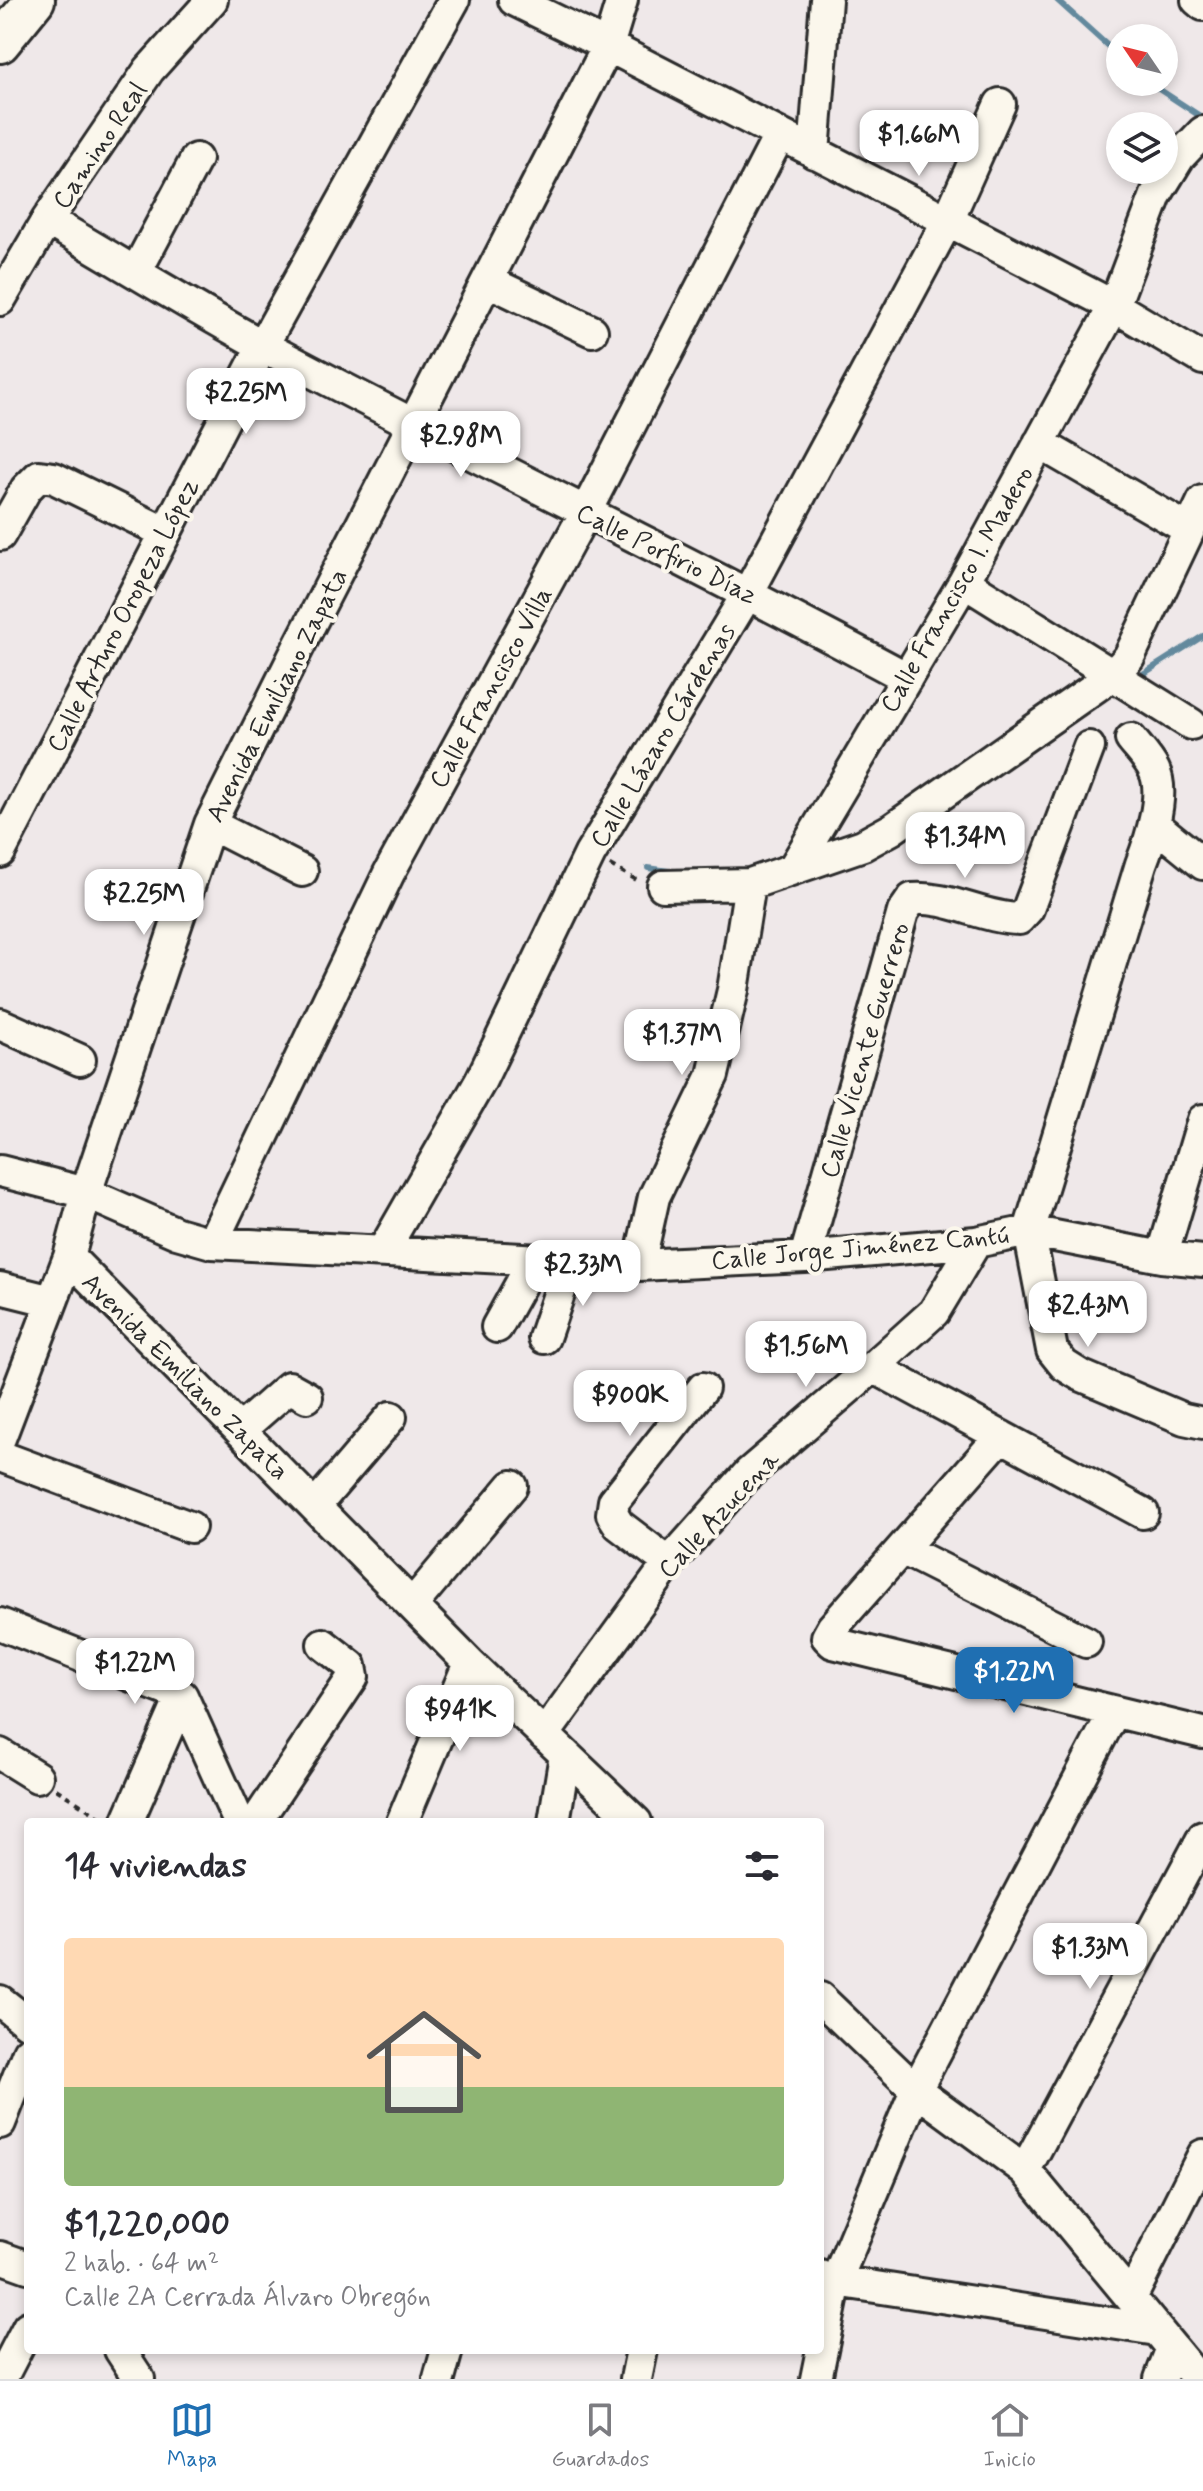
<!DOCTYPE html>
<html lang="es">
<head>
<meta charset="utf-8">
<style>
  :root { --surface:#fff; --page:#f7f7f7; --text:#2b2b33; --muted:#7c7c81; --line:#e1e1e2; --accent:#1f6fb2 }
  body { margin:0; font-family:Mynerve,sans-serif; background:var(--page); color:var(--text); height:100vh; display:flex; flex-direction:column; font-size:30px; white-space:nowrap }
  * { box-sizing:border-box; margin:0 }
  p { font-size:26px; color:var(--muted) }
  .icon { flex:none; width:44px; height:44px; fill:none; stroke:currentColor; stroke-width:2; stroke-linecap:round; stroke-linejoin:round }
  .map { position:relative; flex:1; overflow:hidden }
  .panel { position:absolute; left:24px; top:1818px; width:800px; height:536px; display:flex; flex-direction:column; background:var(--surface); border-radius:8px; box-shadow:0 4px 12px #0003 }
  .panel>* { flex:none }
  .needle { width:52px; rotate:305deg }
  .controls { position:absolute; left:1106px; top:24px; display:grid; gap:16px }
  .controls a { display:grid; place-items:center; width:72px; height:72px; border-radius:50%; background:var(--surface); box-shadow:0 4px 12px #0003; font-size:40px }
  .price { position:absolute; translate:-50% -68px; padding:0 18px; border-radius:16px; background:#fff; color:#222; font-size:26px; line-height:52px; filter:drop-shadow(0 2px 4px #0008) }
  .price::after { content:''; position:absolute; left:50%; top:48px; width:24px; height:18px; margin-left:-12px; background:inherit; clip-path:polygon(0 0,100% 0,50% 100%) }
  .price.on { background:var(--accent); color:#fff }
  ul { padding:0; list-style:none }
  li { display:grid; align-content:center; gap:16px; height:424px; padding:0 40px }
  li+li { border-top:2px solid var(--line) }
  li span { display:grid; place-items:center; height:248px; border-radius:8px; color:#555 }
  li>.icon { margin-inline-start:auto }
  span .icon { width:144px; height:144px; fill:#fffc; stroke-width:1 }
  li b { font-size:34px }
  h2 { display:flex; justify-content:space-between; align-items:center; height:96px; padding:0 40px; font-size:34px }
  .tabs { display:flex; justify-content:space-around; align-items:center; height:112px; border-top:2px solid var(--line); background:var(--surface); font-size:22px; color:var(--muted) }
  .tabs a { display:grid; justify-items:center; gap:4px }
  .tabs .on { color:var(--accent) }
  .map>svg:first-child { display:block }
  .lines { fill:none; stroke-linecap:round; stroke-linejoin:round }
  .stream { stroke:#63899d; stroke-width:6 }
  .minor-casing { stroke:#2b2b2b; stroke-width:36 }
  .major-casing { stroke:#2b2b2b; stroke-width:44 }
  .path { stroke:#2b2b2b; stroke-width:4; stroke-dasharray:6 6; stroke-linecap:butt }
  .minor { stroke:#fbf7ec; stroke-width:30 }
  .major { stroke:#fbf7ec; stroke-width:38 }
  .labels { text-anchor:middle; stroke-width:8; stroke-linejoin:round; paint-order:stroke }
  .street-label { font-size:26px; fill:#2b2b2b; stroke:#fbf7ec }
</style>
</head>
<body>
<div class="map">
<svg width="1203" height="2379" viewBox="0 0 1203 2379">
  <rect width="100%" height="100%" fill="#efe8e9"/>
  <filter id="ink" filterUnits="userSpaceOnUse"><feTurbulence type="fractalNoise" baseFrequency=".0125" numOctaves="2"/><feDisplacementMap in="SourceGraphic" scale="16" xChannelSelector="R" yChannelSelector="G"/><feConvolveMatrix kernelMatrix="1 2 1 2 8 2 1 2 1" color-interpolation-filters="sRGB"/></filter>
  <g filter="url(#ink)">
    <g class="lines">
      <!-- stream -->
      <path class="stream" d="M1057 0 1120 57
        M1148 82 1203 118
        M1135 679 1203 636
        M648 868 676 872"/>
      <defs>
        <path id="minor" d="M514 0 608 46 1114 306 1203 359
          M1197 0 1203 5
          M814 153 826 0
          M47 220C121 263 193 308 267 348 479 461 696 564 907 678
          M136 272 196 159
          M488 281 592 331
          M0 300 47 220 149 70 212 0
          M1039 443 1188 529
          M0 535 26 489 39 476 54 478 164 532
          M964 582 1191 724
          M1131 739C1138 748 1149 759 1154 770 1166 794 1150 841 1141 864L1029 1231 1052 1350 1064 1365 1080 1375 1184 1419 1203 1423
          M210 824 302 871
          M1155 825 1203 864
          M0 852 263 345 454 0
          M793 869 964 582 1114 306 1156 195 1180 156 1203 132
          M663 886 750 884 863 845 892 829 1097 686 1114 674 1129 657 1203 501
          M0 1024 80 1060
          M0 1171 86 1193 177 1233 212 1243 639 1265 805 1257 976 1242 1029 1231 1162 1257 1203 1261
          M212 1243 389 873 585 513 779 136
          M383 1251 480 1082 590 854 748 593 947 222 1000 104
          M69 1257 469 1663 636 1822
          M805 1257 903 912 912 899C949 896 982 918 1019 919L1028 909 1089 747
          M1162 1257 1203 1120
          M639 1265 654 1197 713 1075 733 990 750 884
          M0 1288 52 1301
          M497 1327 534 1260
          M544 1338 570 1262
          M873 1367 1143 1513
          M240 1430 289 1387 307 1397
          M1001 1436 832 1628 827 1637 833 1643 1203 1733
          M0 1438 69 1257 86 1193 210 824 298 648 608 46 622 0
          M0 1456 190 1527
          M315 1506 391 1417
          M902 1549 1086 1642
          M669 1563 619 1525 612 1514 614 1501 703 1388
          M412 1605 512 1486
          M0 1624 182 1696 239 1822
          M544 1735 669 1563 749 1473 873 1367 934 1312 976 1242
          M0 1754 37 1777
          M127 1822 182 1696
          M256 1822 353 1677 351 1666 323 1644
          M402 1822 469 1663
          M554 1822 565 1755
          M820 1998 916 2090 1025 2170 1198 2379
          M0 2001 28 2023
          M0 2123 28 2052
          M1025 2170 1203 1837
          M0 2257 28 2267
          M820 2276 836 2281 1157 2330
          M1131 2298 1203 2155
          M120 2350 139 2379
          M1 2379 28 2327
          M439 2379 447 2350
          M636 2379 642 2350
          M816 2379 836 2281 916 2090 1114 1712
          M1160 2379 1172 2348"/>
        <path id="major" d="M0 43 35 0"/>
      </defs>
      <!-- minor casing -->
      <use href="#minor" class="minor-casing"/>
      <!-- major casing -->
      <use href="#major" class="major-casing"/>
      <!-- path -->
      <path class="path" d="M610 865 640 882
        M56 1789 103 1819"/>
      <!-- minor -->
      <use href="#minor" class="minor"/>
      <!-- major -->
      <use href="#major" class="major"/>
    </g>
  </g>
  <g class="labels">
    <!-- street labels -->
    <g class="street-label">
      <text transform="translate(99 145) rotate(-56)" y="9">Camino Real</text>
      <text transform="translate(667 553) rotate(26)" y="9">Calle Porfirio Díaz</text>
      <text transform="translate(956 589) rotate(-60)" y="9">Calle Francisco I. Madero</text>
      <text transform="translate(122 615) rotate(-63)" y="9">Calle Arturo Oropeza López</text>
      <text transform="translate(490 687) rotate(-61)" y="9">Calle Francisco Villa</text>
      <text transform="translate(276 695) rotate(-63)" y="9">Avenida Emiliano Zapata</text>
      <text transform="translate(662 735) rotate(-59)" y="9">Calle Lázaro Cárdenas</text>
      <text transform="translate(864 1050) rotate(-74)" y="9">Calle Vicente Guerrero</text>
      <text transform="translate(860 1247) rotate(-5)" y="9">Calle Jorge Jiménez Cantú</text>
      <text transform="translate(186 1376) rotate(45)" y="9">Avenida Emiliano Zapata</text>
      <text transform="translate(718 1514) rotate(-47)" y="9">Calle Azucena</text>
    </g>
  </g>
</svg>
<div class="controls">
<a><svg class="needle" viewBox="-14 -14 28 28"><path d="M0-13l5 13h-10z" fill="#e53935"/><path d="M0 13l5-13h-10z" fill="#7c7c81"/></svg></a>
<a><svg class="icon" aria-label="layers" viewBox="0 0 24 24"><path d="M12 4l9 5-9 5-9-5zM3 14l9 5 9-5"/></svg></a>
</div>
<b class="price" style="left:919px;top:178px">$1.66M</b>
<b class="price" style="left:246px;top:436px">$2.25M</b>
<b class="price" style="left:461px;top:479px">$2.98M</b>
<b class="price" style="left:965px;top:880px">$1.34M</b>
<b class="price" style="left:144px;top:937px">$2.25M</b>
<b class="price" style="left:682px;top:1077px">$1.37M</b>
<b class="price" style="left:583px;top:1308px">$2.33M</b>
<b class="price" style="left:1088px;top:1349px">$2.43M</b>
<b class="price" style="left:806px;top:1389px">$1.56M</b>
<b class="price" style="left:630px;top:1438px">$900K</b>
<b class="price" style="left:135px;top:1706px">$1.22M</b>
<b class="price on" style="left:1014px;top:1715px">$1.22M</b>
<b class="price" style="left:460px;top:1753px">$941K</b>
<b class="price" style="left:1090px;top:1991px">$1.33M</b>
<section class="panel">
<h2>14 viviendas<svg class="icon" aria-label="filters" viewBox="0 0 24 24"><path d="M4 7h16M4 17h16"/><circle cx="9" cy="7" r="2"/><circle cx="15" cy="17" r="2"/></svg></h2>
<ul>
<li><span style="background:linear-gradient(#ffd9b3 60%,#8fb573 0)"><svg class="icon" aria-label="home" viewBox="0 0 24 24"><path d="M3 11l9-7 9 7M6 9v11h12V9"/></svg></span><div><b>$1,220,000</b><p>2 hab. · 64 m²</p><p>Calle 2A Cerrada Álvaro Obregón</p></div></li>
</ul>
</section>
</div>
<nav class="tabs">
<a class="on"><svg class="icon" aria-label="map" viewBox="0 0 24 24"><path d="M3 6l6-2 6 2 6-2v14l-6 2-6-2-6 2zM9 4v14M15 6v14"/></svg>Mapa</a>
<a><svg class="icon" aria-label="saved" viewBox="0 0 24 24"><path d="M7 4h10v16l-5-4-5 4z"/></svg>Guardados</a>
<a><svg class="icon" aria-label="home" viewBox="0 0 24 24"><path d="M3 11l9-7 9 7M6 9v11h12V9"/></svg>Inicio</a>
</nav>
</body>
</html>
